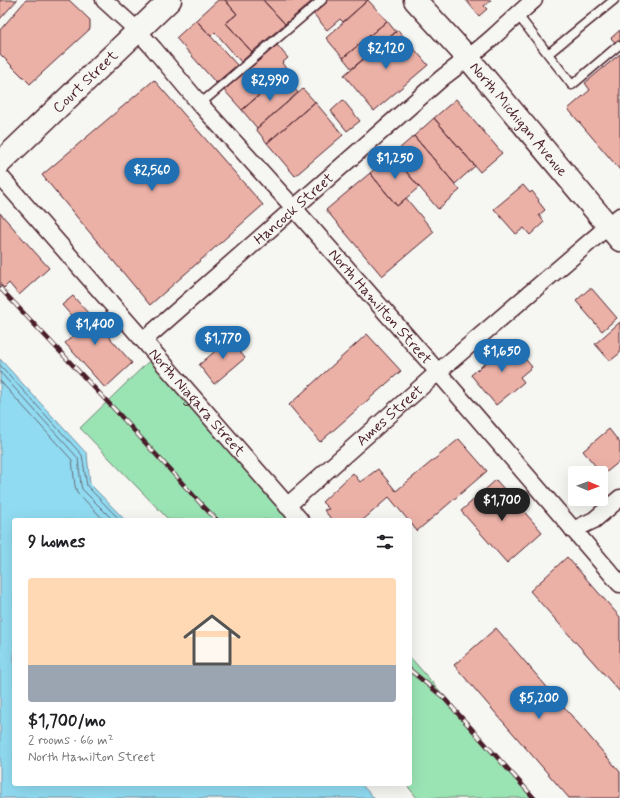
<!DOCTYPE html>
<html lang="en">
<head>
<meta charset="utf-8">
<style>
  :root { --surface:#fff; --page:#f6f6f6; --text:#202124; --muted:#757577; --line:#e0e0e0; --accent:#1f6fb2 }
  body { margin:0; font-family:Mynerve,sans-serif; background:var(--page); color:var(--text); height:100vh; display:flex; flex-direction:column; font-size:15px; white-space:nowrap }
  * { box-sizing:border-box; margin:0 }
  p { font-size:13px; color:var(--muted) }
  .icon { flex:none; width:22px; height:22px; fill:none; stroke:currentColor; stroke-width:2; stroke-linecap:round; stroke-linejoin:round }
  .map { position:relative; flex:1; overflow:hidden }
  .sheet { position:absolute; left:12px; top:518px; width:400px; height:268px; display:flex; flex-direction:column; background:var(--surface); border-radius:4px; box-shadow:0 4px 16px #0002 }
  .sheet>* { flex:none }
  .needle { width:26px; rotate:91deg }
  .fabs { position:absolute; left:568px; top:466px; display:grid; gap:8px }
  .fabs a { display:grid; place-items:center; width:40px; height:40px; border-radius:4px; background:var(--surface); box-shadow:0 4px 16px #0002; font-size:20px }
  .price { position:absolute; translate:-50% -34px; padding:0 9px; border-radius:14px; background:var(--accent); color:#fff; font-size:13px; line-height:26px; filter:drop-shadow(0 1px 2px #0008) }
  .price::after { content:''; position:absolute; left:50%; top:24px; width:12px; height:9px; margin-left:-6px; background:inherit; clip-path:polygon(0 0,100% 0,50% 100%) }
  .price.on { background:#222; color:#fff }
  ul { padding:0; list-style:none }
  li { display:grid; align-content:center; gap:8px; height:212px; padding:0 16px }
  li+li { border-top:1px solid var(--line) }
  li span { display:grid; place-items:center; height:124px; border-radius:4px; color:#555 }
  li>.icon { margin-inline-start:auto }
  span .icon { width:72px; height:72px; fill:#fffc; stroke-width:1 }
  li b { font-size:17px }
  h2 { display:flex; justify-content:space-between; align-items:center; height:48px; padding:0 16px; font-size:17px }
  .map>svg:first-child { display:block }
  .green { fill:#9ae4b4; stroke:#728270 }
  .water { fill:#90dbf1; stroke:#7490a2 }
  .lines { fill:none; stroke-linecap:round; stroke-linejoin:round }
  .shore { stroke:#666a7a; stroke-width:1 }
  .building { fill:#ebb1a7; stroke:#4a1f2b }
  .lane-casing { stroke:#4a1f2b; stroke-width:11 }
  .street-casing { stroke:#4a1f2b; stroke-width:19 }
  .secondary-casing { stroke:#4a1f2b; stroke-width:25 }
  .lane { stroke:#f6f6f2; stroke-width:8 }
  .street { stroke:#f6f6f2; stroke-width:16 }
  .secondary { stroke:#f6f6f2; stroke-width:22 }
  .rail-casing { stroke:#4a1f2b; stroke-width:4.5 }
  .rail { stroke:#f6f6f2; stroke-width:3; stroke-dasharray:9; stroke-linecap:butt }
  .labels { text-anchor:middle; stroke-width:4; stroke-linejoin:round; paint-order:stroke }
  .street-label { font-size:15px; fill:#4a1f2b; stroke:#f6f6f2 }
</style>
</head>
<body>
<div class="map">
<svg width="620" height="798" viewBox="0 0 620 798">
  <rect width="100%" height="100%" fill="#f6f6f2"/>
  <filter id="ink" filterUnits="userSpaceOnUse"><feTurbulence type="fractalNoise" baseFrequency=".025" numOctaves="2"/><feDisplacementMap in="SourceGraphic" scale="8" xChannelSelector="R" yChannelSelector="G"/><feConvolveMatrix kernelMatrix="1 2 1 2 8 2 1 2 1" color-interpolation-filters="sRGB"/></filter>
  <g filter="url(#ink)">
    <!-- green -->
    <path class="green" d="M150 360 290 520H169L80 428Z
      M410 657 534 798H417L406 784H410Z"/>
    <!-- water -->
    <path class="water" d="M0 359 87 454 90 484 125 520H14V784H361L374 798H0Z"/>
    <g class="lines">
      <!-- shore -->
      <path class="shore" d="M0 365 82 455 87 486 120 520
        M0 372 78 458 81 485 82 489 113 520
        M0 381 72 460 75 486 77 492 104 520"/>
    </g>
    <!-- building -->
    <path class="building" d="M0 0H17L0 19Z
      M26 0H69L90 20V29L30 84 0 54V30Z
      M218 0H225L237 14 226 23 252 52 241 62 215 32 211 36 196 20Z
      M225 0H263L285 24 252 52 226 23 237 14Z
      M263 0H310L311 2 285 24Z
      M327 0H368L343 22 340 19 327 30 312 12Z
      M368 0 387 21 343 58 326 38Z
      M466 0H491L484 6 487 9 479 16Z
      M196 20 237 65 216 83 176 38Z
      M387 21 396 32 352 69 343 58Z
      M398 30 428 65 374 111 344 75Z
      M620 30V48L611 38Z
      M277 45 288 58 282 63 287 70 242 110 224 90Z
      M620 54V170L568 109 590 90 585 83Z
      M283 75 298 93 257 128 242 110Z
      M154 80 263 205 150 305 42 175Z
      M303 89 315 102 267 143 256 129Z
      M456 99 502 153 480 172 434 118Z
      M343 100 360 121 347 131 331 111Z
      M315 102 343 135 295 176 267 143Z
      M434 118 475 166 455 184 414 136Z
      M414 136 460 190 438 209 392 155Z
      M392 155 419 187 397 206 370 173Z
      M370 173 397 206 406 198 434 232 382 276 326 210Z
      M523 185 530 193 532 191 539 200 538 201 545 210 539 215 544 222 530 235 524 228 516 234 494 209Z
      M0 213 49 268 19 295 9 283 4 288 0 284Z
      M589 289H592L617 318 602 331 576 301Z
      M73 296 132 363 105 388 65 343 82 328 62 305Z
      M620 322V353L610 361 595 344Z
      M367 334 401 371 320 442 289 405Z
      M236 338 244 347 239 351 245 358 214 384 199 365 228 340 231 343Z
      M511 342 532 367 520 377 524 382 496 405 471 375Z
      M609 429 620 443V461L603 475 583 451Z
      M459 439 487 471 417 531 410 522V520H408L389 497 363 520H332L324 510 329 509 322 502 353 473 360 482 378 469 396 491Z
      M496 480 542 532 507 563 461 511Z
      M567 557 620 617V692L530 591Z
      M496 628 620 772V797L619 798H569L454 665Z"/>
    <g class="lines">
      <defs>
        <path id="lane" d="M517 14 548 54 614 0
          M548 54 572 85 618 46
          M200 104 322 0"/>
        <g id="street">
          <path id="s1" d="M104 0 138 31 154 49 200 104 294 208 438 372 620 584"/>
          <path id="s2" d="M0 176 300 520"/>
          <path id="s3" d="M144 340 442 78C459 65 475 53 491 39 505 26 519 13 534 0"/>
          <path id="s4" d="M287 506 438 372 620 216"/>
          <path d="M573 530 594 520 620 498"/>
        </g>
        <g id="secondary">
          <path id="s5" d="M415 0 468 58 620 240"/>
          <path id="s6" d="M0 163 170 0"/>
        </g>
      </defs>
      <!-- lane casing -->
      <use href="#lane" class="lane-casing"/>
      <!-- street casing -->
      <use href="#street" class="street-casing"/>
      <!-- secondary casing -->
      <use href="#secondary" class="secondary-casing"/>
      <!-- lane -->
      <use href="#lane" class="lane"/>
      <!-- street -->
      <use href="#street" class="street"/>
      <!-- secondary -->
      <use href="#secondary" class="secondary"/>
      <defs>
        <path id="rail" d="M0 288 118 413 204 507 217 520
          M410 670 443 697 534 798"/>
      </defs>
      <!-- rail casing -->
      <use href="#rail" class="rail-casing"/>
      <!-- rail -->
      <use href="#rail" class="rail"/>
    </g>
  </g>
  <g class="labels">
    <!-- street labels -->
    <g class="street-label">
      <text dy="5" stroke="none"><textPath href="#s6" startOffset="118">Court Street</textPath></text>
      <text dy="5" stroke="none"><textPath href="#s5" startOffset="158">North Michigan Avenue</textPath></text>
      <text dy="5" stroke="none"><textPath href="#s3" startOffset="199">Hancock Street</textPath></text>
      <text dy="5" stroke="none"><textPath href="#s1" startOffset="413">North Hamilton Street</textPath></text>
      <text dy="5" stroke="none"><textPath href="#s2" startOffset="300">North Niagara Street</textPath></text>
      <text dy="5" stroke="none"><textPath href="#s4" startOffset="137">Ames Street</textPath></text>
    </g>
  </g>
</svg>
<div class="fabs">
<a><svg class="needle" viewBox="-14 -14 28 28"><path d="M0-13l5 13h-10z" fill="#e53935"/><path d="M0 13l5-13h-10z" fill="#757577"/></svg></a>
</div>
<b class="price" style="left:386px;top:70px">$2,120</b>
<b class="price" style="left:270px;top:102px">$2,990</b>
<b class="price" style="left:395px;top:180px">$1,250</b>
<b class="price" style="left:152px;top:192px">$2,560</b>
<b class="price" style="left:95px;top:346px">$1,400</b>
<b class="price" style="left:223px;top:360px">$1,770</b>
<b class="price" style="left:502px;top:373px">$1,650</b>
<b class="price on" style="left:502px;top:522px">$1,700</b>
<b class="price" style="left:539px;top:720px">$5,200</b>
<section class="sheet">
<h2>9 homes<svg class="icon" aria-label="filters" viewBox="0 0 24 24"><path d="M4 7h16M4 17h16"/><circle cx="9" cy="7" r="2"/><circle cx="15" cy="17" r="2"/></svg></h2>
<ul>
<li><span style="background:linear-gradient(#ffd9b3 70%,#9aa5b1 0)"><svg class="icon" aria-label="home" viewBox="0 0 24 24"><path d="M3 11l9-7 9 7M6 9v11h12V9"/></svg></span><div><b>$1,700/mo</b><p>2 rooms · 66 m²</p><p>North Hamilton Street</p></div></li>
</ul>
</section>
</div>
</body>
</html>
